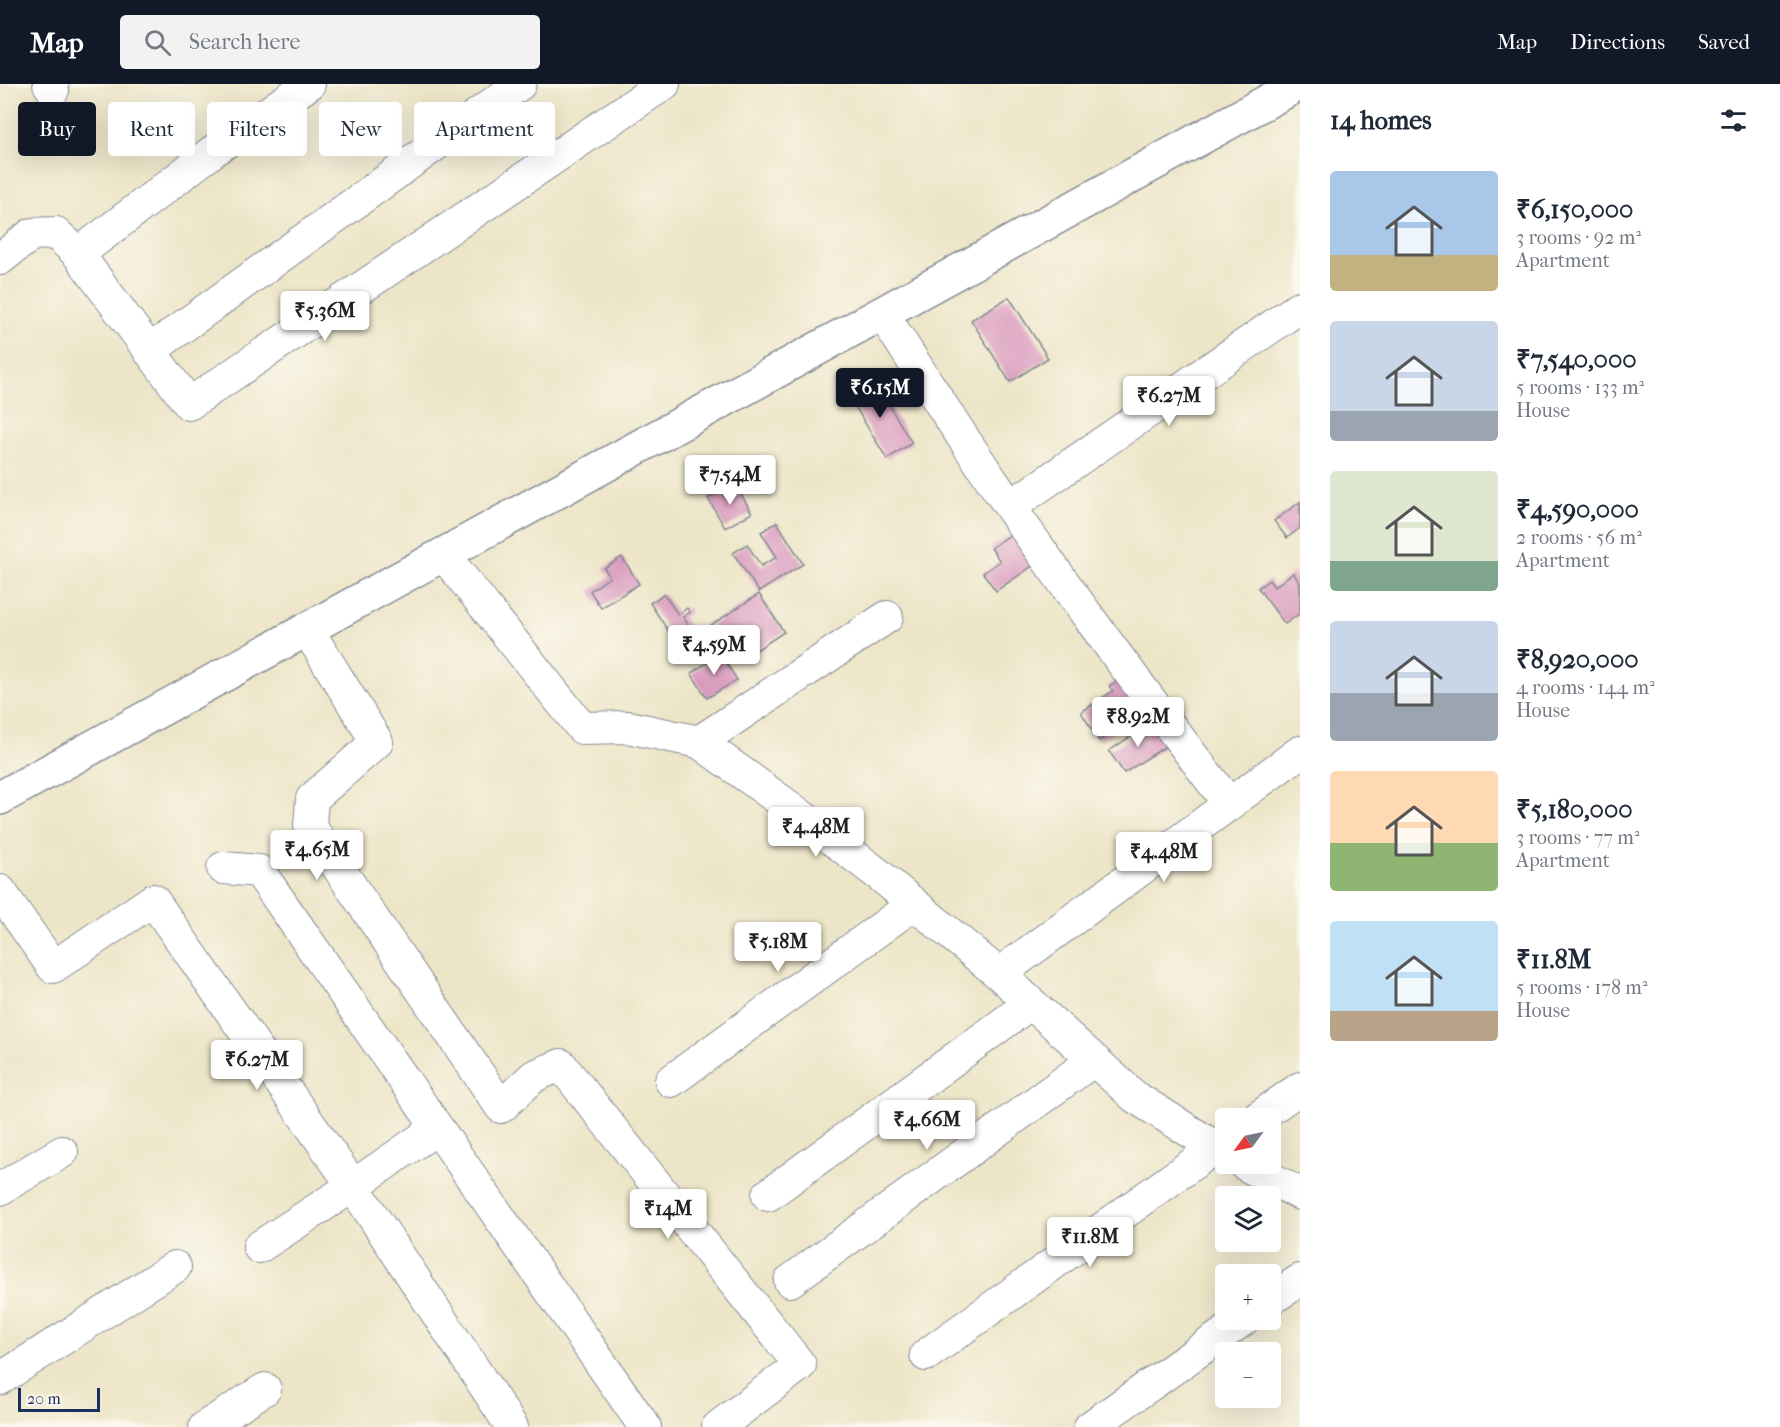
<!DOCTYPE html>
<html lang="en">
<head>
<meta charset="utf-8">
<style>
  :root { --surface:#fff; --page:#f2f2f3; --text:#1f2937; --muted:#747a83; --accent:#111827 }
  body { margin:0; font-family:"IM FELL French Canon",serif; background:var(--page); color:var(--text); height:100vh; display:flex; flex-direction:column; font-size:22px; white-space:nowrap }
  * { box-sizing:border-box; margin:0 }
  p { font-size:20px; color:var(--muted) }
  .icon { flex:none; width:33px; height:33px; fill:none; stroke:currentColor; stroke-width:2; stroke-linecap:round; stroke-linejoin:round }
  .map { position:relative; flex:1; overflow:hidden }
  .sheet { display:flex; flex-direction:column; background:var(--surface); width:480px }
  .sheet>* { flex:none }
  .hud { position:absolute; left:18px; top:18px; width:570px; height:54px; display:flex; gap:12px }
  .needle { width:39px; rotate:237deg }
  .buttons { position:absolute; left:1215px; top:1024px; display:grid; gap:12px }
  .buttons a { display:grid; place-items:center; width:66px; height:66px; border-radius:6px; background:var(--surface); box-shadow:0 6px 24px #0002; font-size:30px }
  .scale { position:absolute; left:18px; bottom:15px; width:82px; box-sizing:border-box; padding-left:6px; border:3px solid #1b2f5e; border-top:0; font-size:16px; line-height:21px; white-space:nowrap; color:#1b2f5e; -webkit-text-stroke:4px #fbf7ec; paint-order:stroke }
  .price { position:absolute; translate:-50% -51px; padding:0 14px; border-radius:6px; background:#fff; color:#222; font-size:20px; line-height:39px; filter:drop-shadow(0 2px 3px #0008) }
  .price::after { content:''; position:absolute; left:50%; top:36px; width:18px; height:14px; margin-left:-9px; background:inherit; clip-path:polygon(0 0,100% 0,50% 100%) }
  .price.selected { background:var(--accent); color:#fff }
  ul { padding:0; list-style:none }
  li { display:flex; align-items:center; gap:18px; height:150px; padding:0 30px }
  li span { display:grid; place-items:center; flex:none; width:168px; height:120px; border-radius:6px; color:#555 }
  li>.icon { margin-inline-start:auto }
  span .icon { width:72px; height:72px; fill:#fffc; stroke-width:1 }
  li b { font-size:26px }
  h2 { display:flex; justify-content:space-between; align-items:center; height:72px; padding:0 30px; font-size:26px }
  .tag { padding:0 21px; border-radius:6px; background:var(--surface); box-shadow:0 6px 24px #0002; font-size:21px; line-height:54px }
  .tag.selected { background:var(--accent); color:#fff }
  header { display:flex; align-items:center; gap:36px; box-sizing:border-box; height:84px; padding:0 30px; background:var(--accent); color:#fff }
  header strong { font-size:28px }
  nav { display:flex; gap:33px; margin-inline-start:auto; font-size:21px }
  .search { width:420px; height:54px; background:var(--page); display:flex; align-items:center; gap:15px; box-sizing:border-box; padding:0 21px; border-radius:6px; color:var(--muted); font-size:22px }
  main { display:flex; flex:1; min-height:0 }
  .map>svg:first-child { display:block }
  .building { fill:#d99abd }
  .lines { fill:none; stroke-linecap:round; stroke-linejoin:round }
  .minor-casing { stroke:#848a92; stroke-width:34 }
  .tertiary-casing { stroke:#848a92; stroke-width:36 }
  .minor { stroke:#fff; stroke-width:32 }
  .tertiary { stroke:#fff; stroke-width:33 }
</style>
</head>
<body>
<header>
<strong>Map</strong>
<div class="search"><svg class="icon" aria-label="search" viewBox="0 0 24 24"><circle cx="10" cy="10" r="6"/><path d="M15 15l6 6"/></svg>Search here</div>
<nav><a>Map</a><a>Directions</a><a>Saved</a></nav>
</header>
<main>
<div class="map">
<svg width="1300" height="1343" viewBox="0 0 1300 1343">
  <rect width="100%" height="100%" fill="#fbf7ec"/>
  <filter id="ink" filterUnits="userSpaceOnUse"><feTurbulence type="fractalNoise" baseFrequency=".0167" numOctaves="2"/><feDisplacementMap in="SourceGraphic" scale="12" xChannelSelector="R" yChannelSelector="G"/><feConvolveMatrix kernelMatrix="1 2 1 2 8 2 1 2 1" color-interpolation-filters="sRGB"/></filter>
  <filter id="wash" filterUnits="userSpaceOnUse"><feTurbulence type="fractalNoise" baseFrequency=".008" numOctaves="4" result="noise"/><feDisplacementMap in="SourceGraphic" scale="24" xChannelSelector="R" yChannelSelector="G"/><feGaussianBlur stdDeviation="1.35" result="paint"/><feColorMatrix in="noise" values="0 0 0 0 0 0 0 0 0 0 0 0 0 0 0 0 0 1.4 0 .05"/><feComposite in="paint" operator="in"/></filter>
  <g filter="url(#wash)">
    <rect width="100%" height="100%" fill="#ede5c7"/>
    <g id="blocks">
      <!-- building -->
      <path class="building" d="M1009 213 1048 274 1010 298 971 236Z
        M873 295 912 359 887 375 848 311Z
        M735 400 752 429 725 444 708 414Z
        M1300 418V444L1287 454 1274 437Z
        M777 438 803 480 759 508 733 469 747 460 761 482 777 473 761 448Z
        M1013 449 1041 476 996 507 983 489 1000 477 991 464Z
        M622 473 639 500 601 524 590 507 610 493 604 484Z
        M1293 489 1300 499V529L1285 540 1258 504 1269 496 1274 503Z
        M664 510 678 531 687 524 690 528 683 533 691 545 674 556 650 519Z
        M759 510 784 548 755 567 744 551 726 563 711 541Z
        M721 570 737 596 707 614 691 589Z
        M1120 595 1142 630 1099 657 1081 628 1113 607 1109 602Z
        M1151 639 1166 662 1124 689 1109 667Z"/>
    </g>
  </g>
  <g filter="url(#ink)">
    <use href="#blocks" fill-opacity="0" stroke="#848a92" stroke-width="1.5"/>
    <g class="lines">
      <defs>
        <path id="minor" d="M49 0 53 6
          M78 170 212 68 309 0
          M0 175 32 150 56 149 78 170 189 320 664 0
          M882 229C912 275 941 321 972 367 1053 488 1141 605 1230 721
          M149 267 520 0
          M1011 422 1300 223
          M443 470 582 644 628 643 699 658 795 727 878 790 999 890 1135 1013 1226 1070
          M307 545 377 658 312 715 310 742 501 1023 534 992 561 981 800 1281 718 1343
          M699 658 887 533
          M223 784 259 787 645 1343
          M0 807 53 883 153 816 353 1102 512 1343
          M999 890 1300 668
          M671 997 914 820
          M1256 1035 1300 1004
          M1244 1080 1300 1110
          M0 1105 62 1068
          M768 1111 1031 919
          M259 1163 353 1102 437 1044
          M790 1197 1094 976
          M1270 1216 1300 1196
          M926 1271 1226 1056
          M0 1295 175 1183
          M205 1343 265 1305
          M1090 1343 1243 1236"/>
        <path id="tertiary" d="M0 714 1299 0"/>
      </defs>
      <!-- minor casing -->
      <use href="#minor" class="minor-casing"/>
      <!-- tertiary casing -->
      <use href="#tertiary" class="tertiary-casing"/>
      <!-- minor -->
      <use href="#minor" class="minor"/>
      <!-- tertiary -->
      <use href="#tertiary" class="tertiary"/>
    </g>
  </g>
</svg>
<div class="buttons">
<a><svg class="needle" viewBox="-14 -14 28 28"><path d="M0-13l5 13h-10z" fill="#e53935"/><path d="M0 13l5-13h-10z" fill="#747a83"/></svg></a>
<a><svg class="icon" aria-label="layers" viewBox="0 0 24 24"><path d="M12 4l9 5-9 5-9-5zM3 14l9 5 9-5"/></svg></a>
<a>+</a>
<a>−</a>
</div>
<div class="scale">20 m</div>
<b class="price" style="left:325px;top:258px">₹5.36M</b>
<b class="price selected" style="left:880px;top:335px">₹6.15M</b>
<b class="price" style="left:1169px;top:343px">₹6.27M</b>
<b class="price" style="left:730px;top:422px">₹7.54M</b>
<b class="price" style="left:714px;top:592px">₹4.59M</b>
<b class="price" style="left:1138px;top:664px">₹8.92M</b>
<b class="price" style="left:816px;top:774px">₹4.48M</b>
<b class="price" style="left:317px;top:797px">₹4.65M</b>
<b class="price" style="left:1164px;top:799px">₹4.48M</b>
<b class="price" style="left:778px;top:889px">₹5.18M</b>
<b class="price" style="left:257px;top:1007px">₹6.27M</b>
<b class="price" style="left:927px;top:1067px">₹4.66M</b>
<b class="price" style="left:668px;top:1156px">₹14M</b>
<b class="price" style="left:1090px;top:1184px">₹11.8M</b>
<div class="hud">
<a class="tag selected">Buy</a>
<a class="tag">Rent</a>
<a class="tag">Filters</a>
<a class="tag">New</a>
<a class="tag">Apartment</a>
</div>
</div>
<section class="sheet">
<h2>14 homes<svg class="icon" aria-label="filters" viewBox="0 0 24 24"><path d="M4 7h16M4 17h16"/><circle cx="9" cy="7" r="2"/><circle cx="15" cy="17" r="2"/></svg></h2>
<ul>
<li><span style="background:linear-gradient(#a9c7e8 70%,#c2b280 0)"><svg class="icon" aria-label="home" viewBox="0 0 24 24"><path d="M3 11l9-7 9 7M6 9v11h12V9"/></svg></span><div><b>₹6,150,000</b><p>3 rooms · 92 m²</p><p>Apartment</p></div></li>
<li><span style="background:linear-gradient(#c9d6e8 75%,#9aa5b1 0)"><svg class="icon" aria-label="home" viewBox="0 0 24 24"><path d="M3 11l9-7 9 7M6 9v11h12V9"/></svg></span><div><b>₹7,540,000</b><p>5 rooms · 133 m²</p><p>House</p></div></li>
<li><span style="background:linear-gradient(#dfe7d0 75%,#7fa58c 0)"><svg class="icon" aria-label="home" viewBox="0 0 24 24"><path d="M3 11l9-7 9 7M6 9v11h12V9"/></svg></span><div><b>₹4,590,000</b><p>2 rooms · 56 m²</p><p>Apartment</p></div></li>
<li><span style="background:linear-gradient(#c9d6e8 60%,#9aa5b1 0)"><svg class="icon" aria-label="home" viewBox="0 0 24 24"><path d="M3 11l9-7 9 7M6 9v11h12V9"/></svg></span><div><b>₹8,920,000</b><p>4 rooms · 144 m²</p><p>House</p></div></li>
<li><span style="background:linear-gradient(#ffd9b3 60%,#8fb573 0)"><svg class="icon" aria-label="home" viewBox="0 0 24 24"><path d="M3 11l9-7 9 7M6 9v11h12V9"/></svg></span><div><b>₹5,180,000</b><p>3 rooms · 77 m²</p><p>Apartment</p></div></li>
<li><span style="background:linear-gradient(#bfe0f5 75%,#b9a48a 0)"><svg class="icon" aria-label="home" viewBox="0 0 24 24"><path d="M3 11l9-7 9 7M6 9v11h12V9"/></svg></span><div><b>₹11.8M</b><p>5 rooms · 178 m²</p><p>House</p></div></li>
</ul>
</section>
</main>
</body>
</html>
